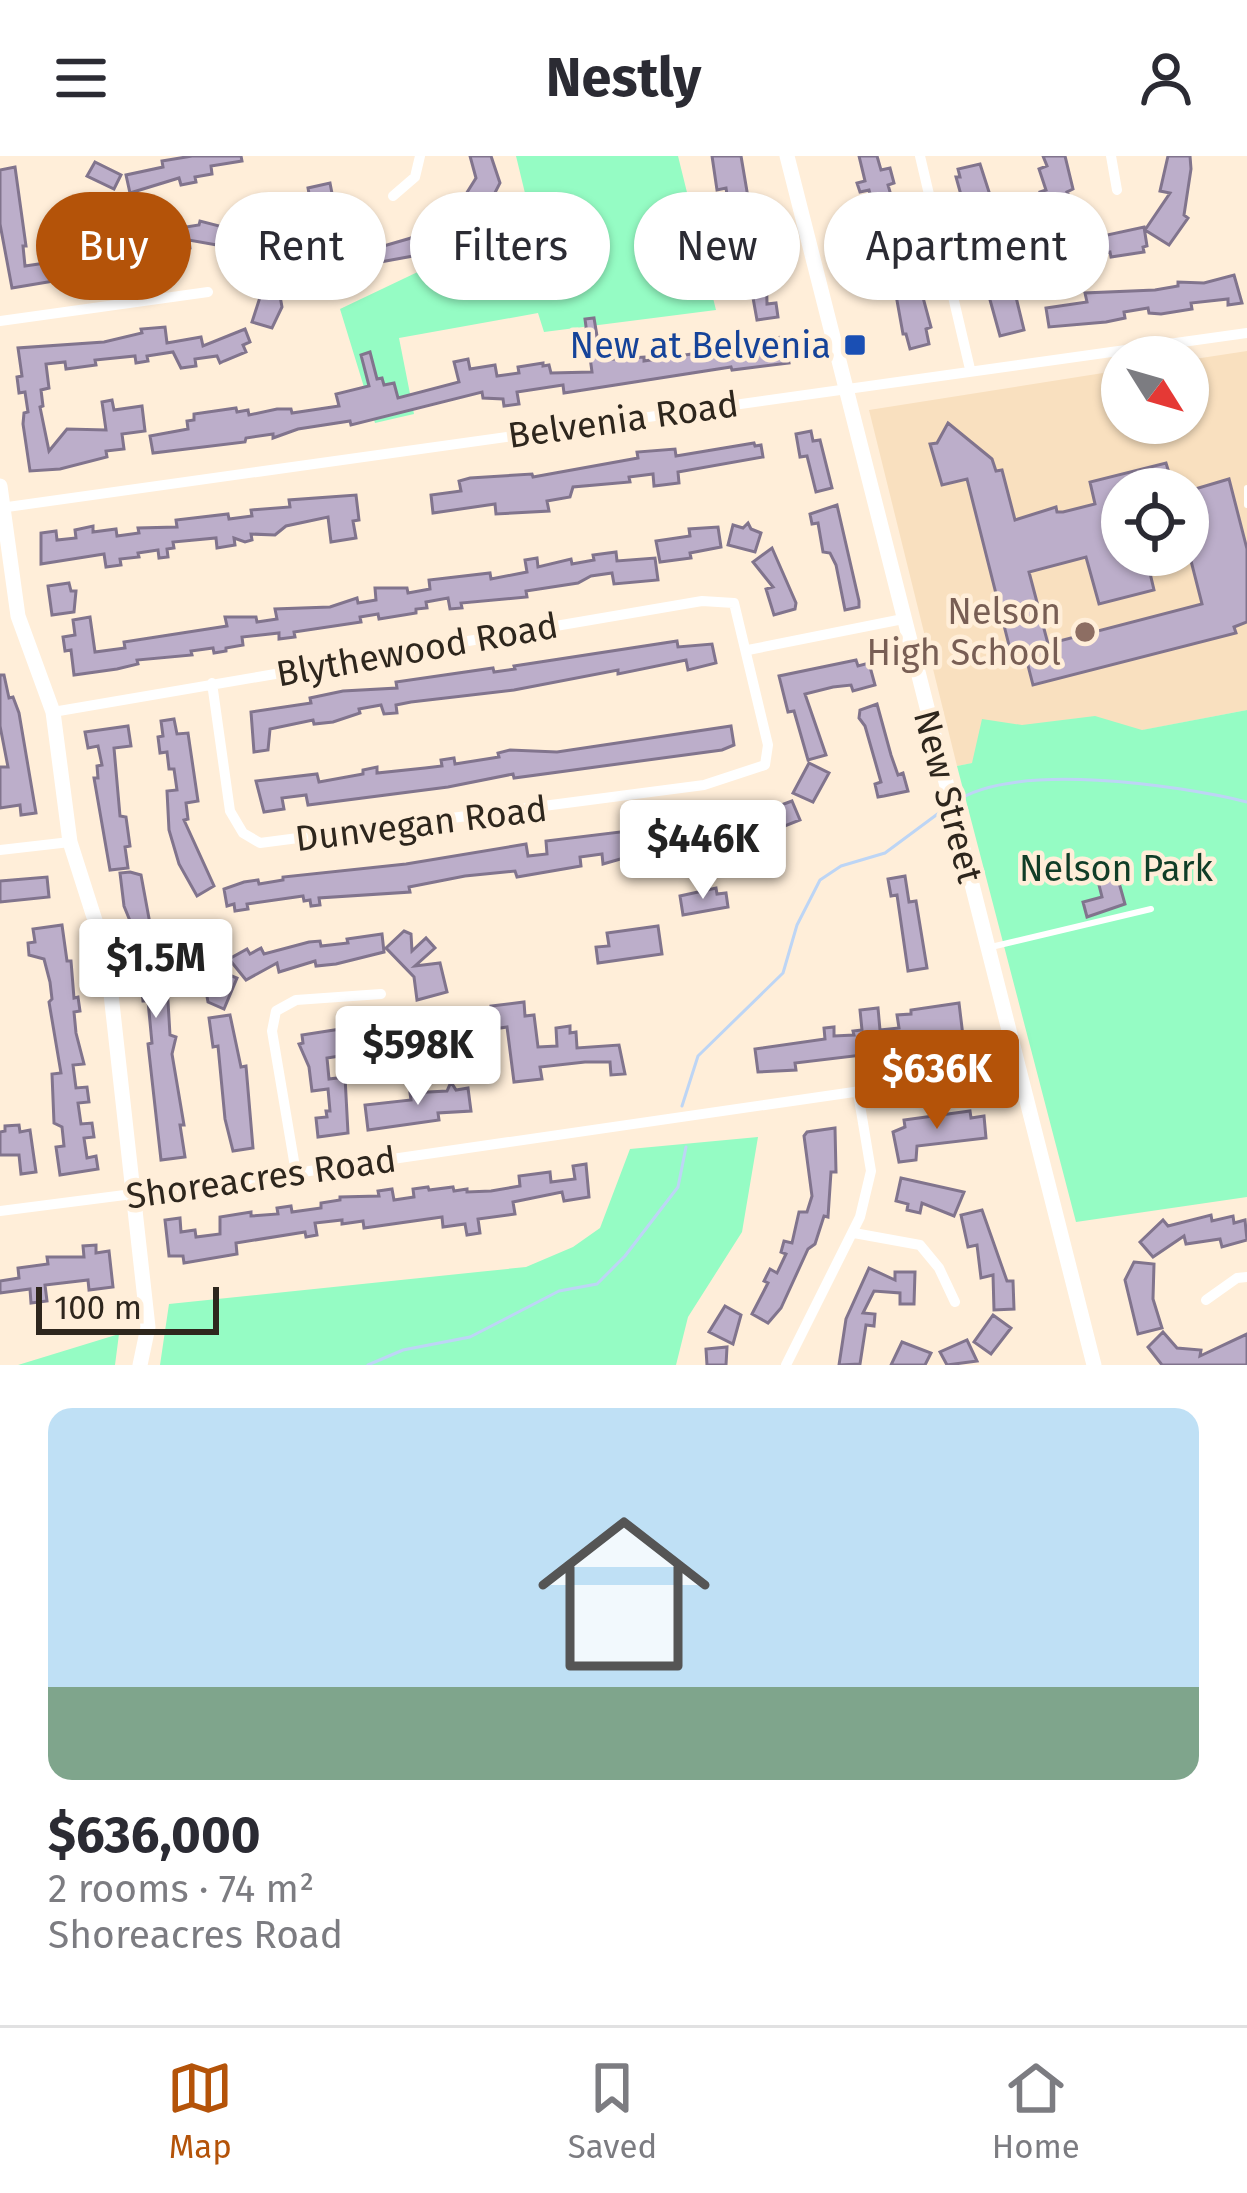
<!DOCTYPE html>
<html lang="en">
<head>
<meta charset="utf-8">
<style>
  :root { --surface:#fff; --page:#f2f2f3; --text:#2b2b33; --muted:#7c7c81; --line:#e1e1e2; --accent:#b45309 }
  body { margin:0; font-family:"Fira Sans",sans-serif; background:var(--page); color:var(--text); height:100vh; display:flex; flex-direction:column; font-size:45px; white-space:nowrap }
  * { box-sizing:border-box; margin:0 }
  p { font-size:39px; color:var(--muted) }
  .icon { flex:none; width:66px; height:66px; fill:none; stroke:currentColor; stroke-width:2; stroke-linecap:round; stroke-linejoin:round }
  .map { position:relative; height:1209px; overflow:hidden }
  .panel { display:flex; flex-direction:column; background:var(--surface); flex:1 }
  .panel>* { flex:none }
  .top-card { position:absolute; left:36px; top:36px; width:1176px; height:108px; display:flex; gap:24px }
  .needle { width:78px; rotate:127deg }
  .buttons { position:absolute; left:1101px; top:180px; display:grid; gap:24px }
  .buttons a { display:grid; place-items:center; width:108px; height:108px; border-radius:50%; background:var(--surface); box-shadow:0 3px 9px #0004; font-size:60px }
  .scale { position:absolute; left:36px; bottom:30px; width:183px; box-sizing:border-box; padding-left:12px; border:6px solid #2e261d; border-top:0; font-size:33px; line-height:42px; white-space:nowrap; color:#2e261d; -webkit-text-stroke:9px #ffeed9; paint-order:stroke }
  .price { position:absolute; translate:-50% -102px; padding:0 27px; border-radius:12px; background:#fff; color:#222; font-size:39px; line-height:78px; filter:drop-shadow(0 3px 6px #0008) }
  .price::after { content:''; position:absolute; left:50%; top:72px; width:36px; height:27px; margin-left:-18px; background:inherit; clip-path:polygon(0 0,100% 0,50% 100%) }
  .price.selected { background:var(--accent); color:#fff }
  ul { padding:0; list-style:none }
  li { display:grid; align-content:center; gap:24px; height:636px; padding:0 48px }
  li span { display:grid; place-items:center; height:372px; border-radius:24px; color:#555 }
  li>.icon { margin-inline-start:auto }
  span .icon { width:216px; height:216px; fill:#fffc; stroke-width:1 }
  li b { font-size:51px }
  .chip { padding:0 42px; border-radius:54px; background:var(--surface); box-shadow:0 3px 9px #0004; font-size:42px; line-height:108px }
  .chip.selected { background:var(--accent); color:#fff }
  header { display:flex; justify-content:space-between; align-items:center; height:156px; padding:0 48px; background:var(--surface); font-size:54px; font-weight:700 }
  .tab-bar { display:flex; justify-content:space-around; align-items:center; height:168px; border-top:3px solid var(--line); background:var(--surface); font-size:33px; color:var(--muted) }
  .tab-bar a { display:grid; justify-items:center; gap:6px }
  .tab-bar .selected { color:var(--accent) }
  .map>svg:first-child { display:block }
  .built { fill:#f9e0bf; fill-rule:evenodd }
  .green { fill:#95fcc4 }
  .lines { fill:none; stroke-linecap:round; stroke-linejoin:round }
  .stream { stroke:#bdd5f5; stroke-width:3 }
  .building { fill:#bcaeca; stroke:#81748d; stroke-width:3 }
  .lane { stroke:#fff; stroke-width:6 }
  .street { stroke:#fff; stroke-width:10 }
  .secondary { stroke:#fff; stroke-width:15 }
  .transit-dot { fill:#1a4fb4; stroke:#ffeed9; stroke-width:4.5 }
  .education-dot { fill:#8d6e63; stroke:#ffeed9; stroke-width:4.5 }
  .labels { text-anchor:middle; stroke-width:9; stroke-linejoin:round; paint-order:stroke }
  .transit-label { font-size:36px; fill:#164399; stroke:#ffeed9; text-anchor:end }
  .street-label { font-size:36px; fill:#2e261d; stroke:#ffeed9 }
  .education-label { font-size:36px; fill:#785e54; stroke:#ffeed9; text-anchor:end }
  .park-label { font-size:36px; fill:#103d27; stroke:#ffeed9 }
</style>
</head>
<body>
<header><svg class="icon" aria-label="menu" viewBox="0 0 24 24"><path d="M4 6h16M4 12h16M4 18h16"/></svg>Nestly<svg class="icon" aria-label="person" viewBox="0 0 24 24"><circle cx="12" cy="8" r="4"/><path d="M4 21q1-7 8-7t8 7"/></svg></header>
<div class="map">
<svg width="1247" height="1209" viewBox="0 0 1247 1209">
  <rect width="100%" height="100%" fill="#ffeed9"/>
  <!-- built -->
  <path class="built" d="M1247 195V554L957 610 869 254 1122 214V267H1188V204ZM1122 333H1188V399H1122Z"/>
  <!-- green -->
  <path class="green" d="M516 0H678L716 154 544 176 538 157 399 182 414 258 375 267 340 153 531 62Z
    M1247 554V1041L1076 1066 957 610 972 607 982 563 1022 569 1095 560 1142 574Z
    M758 981 742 1076 688 1161 676 1209H160L169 1148 526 1111 573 1091 600 1072 630 993Z
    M119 1178 115 1209H18Z"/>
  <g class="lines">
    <!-- stream -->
    <path class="stream" d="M955 646C1014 605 1179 629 1247 646
      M682 950 698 900 783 817 797 769 820 724 841 710 885 697 947 651
      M368 1209 403 1194 470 1181 559 1135 597 1128 625 1100 678 1031 686 991"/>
  </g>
  <!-- building -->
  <path class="building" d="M192 0H241L242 5 211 10 212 18 195 21 196 26 181 29 179 22 130 37 126 19 163 11 162 5Z
    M470 0H491L500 27 479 68 470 62 441 82 446 89 436 95 431 88 413 100 375 107 373 93 411 82 456 54 476 22Z
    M712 0H741L753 71 762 102 766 101 767 148 776 147 778 161 757 164 739 64 731 65 726 32 717 34Z
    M859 0H877L881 14 890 12 894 27 888 29 894 50 899 48 902 62 898 63 904 87 908 86 931 171 926 173 929 188 910 193 906 178H903L886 83 883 84 869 34 860 36 857 27 865 25Z
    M1043 0H1065L1073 33 1067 36 1077 56 1050 68 1040 36 1046 34 1039 13 1047 10Z
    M1168 0H1190L1191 13 1184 59 1188 62 1169 89 1145 74 1170 37 1160 35Z
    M95 6 121 19 114 33 87 20Z
    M980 8 1000 70 1004 95 1016 92 1018 102 1007 104 1024 174 1000 180 956 21H960L958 13Z
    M15 11 26 90H23L25 110 86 101 94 98 93 91 103 89 102 85 115 83 116 93 141 89 140 84 154 82V76L199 69 200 65 231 73 228 91 189 84 190 92 154 97 155 108 12 132 0 68V14Z
    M330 27 336 58 320 61 316 41 310 43 308 32Z
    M1077 57 1081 65 1103 80 1144 71 1147 90 1143 91 1144 96 1111 101 1110 96 1106 97 1103 81 1086 105 1059 85Z
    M341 68 362 96 347 105 341 96 336 100 329 91 335 87 328 76Z
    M266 77 274 99 267 104 272 114 256 123 238 90Z
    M1234 119 1242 147 1228 149V143L1191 147 1192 153 1161 158 1149 157 1148 152 1124 156 1125 162 1106 166 1049 171 1046 152 1087 146 1085 137 1155 134 1178 130V126L1204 127Z
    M262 135 280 140 282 151 272 172 252 166Z
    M594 162 601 204 644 201V205L719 194 720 202 769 191 768 183 783 181 789 207 732 214 731 211 564 237 563 229 517 236 519 248 504 250 503 243 483 242 482 236 351 269 350 265 298 273 273 282V278L246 282 245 286 153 297 150 280 188 273 187 265 194 264V258L236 252 237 256 248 254 249 259 277 253H291L292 257 339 250 336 238 369 230 361 199 370 196 377 223 382 222 384 229 394 227 398 242 459 226 454 206 468 203 470 213 495 209 497 220 519 217 518 211 543 207V210L549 209 551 217 592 216 585 163Z
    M165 171 167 187 201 181 203 190 245 173 250 186 243 189 246 196 224 205 220 207 217 200 195 203 196 210 181 212 173 196 147 200 148 205 136 207 135 200 95 204 96 209 66 213 65 206 46 208 49 232 41 234 43 250 40 251 49 295 67 273 106 274 102 246 112 244 114 254 142 250 145 275 122 278 124 293 106 295 107 301 60 313 30 315 23 268 24 257 28 256 25 236 19 237 17 221 22 220 18 192 104 186 142 177 141 173Z
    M948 267 992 303 996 315 1002 314 1015 364 1056 351 1057 356H1063L1095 348 1090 326 1166 307 1174 333H1122V399H1162L1163 414 1150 417 1154 434 1099 448 1086 401 1029 416 1048 488 1202 448 1188 393V335L1229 323 1247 393V466L1234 471 1236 477 1033 529 1024 494 1011 497 967 323 942 329 930 288 937 287Z
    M811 275 813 285 820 284 832 332 816 336 807 300 800 301 796 278Z
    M754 287 755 290 761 289 763 301 678 316 679 327 654 330 653 318 629 321 630 326 573 331 570 341 547 345 549 355 496 358 495 348 433 357 431 339 461 335 459 325 470 322 532 318 533 321 638 302 637 296 675 293 676 300Z
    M356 339 359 364 353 365 356 382 331 386 328 361 286 370 275 379 251 378 252 384 245 386 234 382 235 389 217 392 216 382 173 386 174 392 167 393 168 401 159 402 158 394 138 397 139 401 120 403 121 409 106 411 104 398 41 408V377L56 375 57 384 76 382 75 374 93 370V376L116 373 117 380 139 377 138 372 177 371 176 364 228 358 229 363 252 360 251 354 290 351 289 344Z
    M837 349 859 445V451L845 454 836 409 830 397 823 396 818 367 812 368 810 358Z
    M748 367 751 373 761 377 755 396 728 389 733 369 743 372Z
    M718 371 721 391 690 397 691 402 660 406 656 385 690 380 689 373Z
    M772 392 796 447 795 453 774 459 766 433 773 431 753 406Z
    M616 396 617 405 655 402 658 424 614 428 612 417 591 420 578 427 526 435 527 441 461 447 462 452 450 453 448 442 426 446 427 452 416 453V457L379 463 378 458 360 461 361 466 294 476 295 481 279 483V477L242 481 243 489 226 492V495L214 497 213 492 191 495 192 499 137 504 138 508 117 513 74 519 71 494 65 495 63 481 75 479 73 464 90 461 95 496 125 492 124 486 227 470 225 461H256L257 466 277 463 275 453 330 451 357 442 358 447 376 444 375 432H407L408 437 430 433 429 424 490 417 491 423 527 416 525 404 537 402 538 411 571 403 572 408 594 404 593 399Z
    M69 427 71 435H76L74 456 52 459 48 430Z
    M677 485 678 491 712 488 716 507 688 514 686 504 618 518V514L514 534 411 546 396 549 397 557 384 558 381 549 359 553 360 557 333 566 314 568 313 564 270 573 268 594 254 596 251 556 311 547 310 542 343 535 397 532 396 526 493 512 494 516 515 513 514 510Z
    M856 504 858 510 869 507 875 529 853 535 851 529 833 531 805 538 826 599 808 604 794 555 788 556 779 520Z
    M0 519H4L9 542 13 541 19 557 36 657 21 659 20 649 0 652V611H8L0 570Z
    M877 548 891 599 898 619 903 617 908 635 884 640 878 641 875 628 881 626 865 570 859 562 860 554Z
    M174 563 177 578 188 577 198 645 186 647 188 663 184 664 214 730 197 740 179 708 169 674 167 635 177 634 174 613H169L167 596 160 597 158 581 163 580 161 565Z
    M128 570 131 590 114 592 120 660 126 661 130 690 125 691 128 712 110 714 94 622H98L97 610 102 609 98 590 88 592 85 576Z
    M731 570 734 589 722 594 514 622 513 618 448 631 308 649 306 639 282 642 284 653 264 656 256 625 317 618 319 626 363 618V614L377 611V617L425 612 442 610 441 604 454 602 455 608 499 601 498 597 510 594 557 596Z
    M809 607 829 617 813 646 793 637Z
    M792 645 800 664 767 677 718 682 719 688 708 690 707 684 669 689 603 708 602 698 580 701 581 710 517 721 515 715 465 720 409 731 410 736 319 742 320 749 311 750 310 744 304 745 303 740 247 748 248 753 235 755 234 748 227 750 224 733 244 726 258 724 259 728 283 724V721L406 708 526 688 528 700 547 698 546 685 703 666V663L762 656Z
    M130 716 141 719 155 795 160 794 166 812 170 879 176 881 172 898 184 969H180L185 1001 161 1004 148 888 152 887 148 845H143L137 782 124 750 120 717Z
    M1116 716 1125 748 1087 761 1083 746 1102 741 1097 721Z
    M905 720 909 746 916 745 927 812 908 815 897 739 891 740 888 723Z
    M47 721 49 741 0 746V725Z
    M716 732 717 738 726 737 728 751 683 759 680 740Z
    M62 769 67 805H71L74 842 78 841 80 855 74 856 76 877 84 908 73 909 76 932 87 931 89 946 78 947 81 968 92 967 94 981 84 982 87 1002 96 1000 98 1013 60 1019 56 991 64 990 62 971 54 967 52 918 61 917 49 846 52 843 50 826 44 803 29 799 28 787 35 786 33 773Z
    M658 770 662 798 598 807 596 791 609 790 607 777Z
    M404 775 411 778 412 795 426 782 435 792 415 810 440 807 447 836 417 844 414 821 386 792Z
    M382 778 384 796 336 808 316 810 315 805 279 816 277 807 246 824 229 803 247 793 250 798 261 792 264 798 309 786 320 785 321 790 348 787 347 783Z
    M217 814 237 822 224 853 208 846 206 835Z
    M524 846 525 860 534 859 538 891 557 890 556 872 570 870V877L576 876 577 892 619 889 625 918 611 919 610 906H585L540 911 542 923 514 926 507 871 494 873 491 850Z
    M959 847 963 880 928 886 929 891 795 907 796 914 758 916 755 893 825 883 824 872 834 871V880L854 879 853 875 862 874 860 854 878 852 880 874 899 872 897 859 911 858V854Z
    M230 859 241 911 246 910 253 992 233 995 225 963 218 890 213 891 209 862Z
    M444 862 436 887 417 882 422 869Z
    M347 872 348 878 365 876 372 882 402 875 409 898 378 904 374 892 362 906 347 908 346 899 327 902 329 923 345 921 348 977 318 981 316 962 327 961 326 955H330L328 933 312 935 309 911 299 888 303 887 302 879Z
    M451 926 456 934 468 932 471 955 438 957 439 964 368 974 365 949 411 944 410 937 447 935Z
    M970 955 971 962 984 960 986 982 917 990 916 1004 899 1006 893 976 905 971 904 964Z
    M19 969 20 976 30 974 36 1016 21 1018 19 999H0V976L5 975V970Z
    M835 972 836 1016H831L828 1061 824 1060 815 1088 808 1093 781 1152 768 1167 752 1158 768 1127 764 1125 770 1113 777 1117 786 1098 781 1096 784 1085 792 1087 799 1056H807L812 1040 804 980 807 976Z
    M586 1008 589 1041 564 1045 562 1036 513 1046 515 1058 478 1063 480 1077 467 1079 465 1068 443 1071 442 1061 364 1072 363 1065 342 1068V1064L315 1067 317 1079 306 1081 305 1076 236 1087 237 1098 184 1107 183 1100H169L165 1064 180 1062 181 1076 195 1074 196 1081 220 1078V1061L251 1056V1060L278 1058 277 1052 291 1050 292 1056 321 1052V1047L340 1044V1041L379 1040 378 1035 392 1033 394 1044 414 1041 413 1033 428 1031 429 1034 453 1031 454 1035 467 1033V1036L491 1035 520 1030 519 1020 550 1016 551 1026 575 1023 573 1010Z
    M901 1022 964 1036 954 1060 922 1047 920 1057 907 1054 908 1048 896 1045Z
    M982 1054 1007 1125H1013L1014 1153 994 1154 993 1119 981 1122 977 1089 968 1091 961 1059Z
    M1211 1059 1212 1065 1233 1060 1234 1067 1245 1064 1247 1084 1222 1091 1220 1083 1186 1088 1184 1080 1153 1101 1140 1086 1163 1064 1168 1070Z
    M96 1089V1097L109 1095 113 1131 89 1134 88 1124 45 1129 47 1145 31 1147 30 1133 0 1137V1125L19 1122 18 1112 48 1108 47 1101H84L83 1090Z
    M1134 1106 1154 1108 1153 1143 1162 1172 1138 1178 1125 1124Z
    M869 1112 895 1124V1116H915L914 1148H900V1137L874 1135 863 1157 875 1158 874 1170 866 1169 860 1208 839 1209 846 1163Z
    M725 1150 741 1159 733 1188 709 1176Z
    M993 1159 1011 1172 991 1198 974 1186Z
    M1163 1176 1177 1192 1201 1194 1200 1200 1247 1178V1209H1162L1148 1191Z
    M967 1184 977 1205 947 1209 940 1196Z
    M902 1186 931 1197 925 1209H891Z
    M727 1191 726 1209H707L706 1193Z"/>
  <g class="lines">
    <!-- lane -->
    <path class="lane" d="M1247 332V349
      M991 791 1151 753"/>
    <!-- street -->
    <path class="street" d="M920 0 970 213
      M1111 0 1117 34
      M393 40 415 21 420 0
      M0 165 208 136
      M0 352 1247 177
      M748 494 903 463
      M53 556 702 445 734 447 768 589 765 609 704 629 260 687 243 677 230 655 212 527
      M0 694 70 686
      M296 1017 272 875 276 855 296 844 381 838
      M0 1055 296 1017 1019 912
      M854 1077 920 1089 939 1112 955 1146
      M1206 1144 1237 1122 1247 1121
      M786 1209 860 1061 871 1015 858 937"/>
    <!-- secondary -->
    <path class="secondary" d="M787 0 1094 1209
      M0 330 18 460 53 556 70 686 107 802 148 1171 140 1209"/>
  </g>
  <!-- markers -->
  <rect class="transit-dot" x="843" y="177" width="24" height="24" rx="6"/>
  <circle class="education-dot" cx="1085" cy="476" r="12"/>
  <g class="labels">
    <!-- transit labels -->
    <g class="transit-label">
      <text x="831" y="202">New at Belvenia</text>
    </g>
    <!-- street labels -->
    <g class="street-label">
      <text transform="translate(623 263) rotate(-8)" y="13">Belvenia Road</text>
      <text transform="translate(417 493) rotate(-10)" y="13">Blythewood Road</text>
      <text transform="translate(949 640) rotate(75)" y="13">New Street</text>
      <text transform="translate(421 667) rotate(-7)" y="13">Dunvegan Road</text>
      <text transform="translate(261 1021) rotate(-8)" y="13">Shoreacres Road</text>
    </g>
    <!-- education labels -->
    <g class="education-label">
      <text x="1061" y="468">Nelson<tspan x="1061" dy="41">High School</tspan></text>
    </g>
    <!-- park labels -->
    <g class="park-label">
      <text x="1116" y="725">Nelson Park</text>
    </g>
  </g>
</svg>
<div class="buttons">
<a><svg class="needle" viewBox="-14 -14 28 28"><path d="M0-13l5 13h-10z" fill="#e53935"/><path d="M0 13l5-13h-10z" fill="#7c7c81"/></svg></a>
<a><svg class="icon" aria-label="locate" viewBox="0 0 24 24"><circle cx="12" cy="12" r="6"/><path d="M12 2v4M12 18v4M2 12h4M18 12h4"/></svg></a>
</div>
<div class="scale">100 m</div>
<b class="price" style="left:703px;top:746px">$446K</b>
<b class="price" style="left:156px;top:865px">$1.5M</b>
<b class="price" style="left:418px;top:952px">$598K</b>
<b class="price selected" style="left:937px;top:976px">$636K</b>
<div class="top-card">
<a class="chip selected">Buy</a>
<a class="chip">Rent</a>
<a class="chip">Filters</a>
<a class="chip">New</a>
<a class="chip">Apartment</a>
</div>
</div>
<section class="panel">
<ul>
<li><span style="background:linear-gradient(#bfe0f5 75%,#7fa58c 0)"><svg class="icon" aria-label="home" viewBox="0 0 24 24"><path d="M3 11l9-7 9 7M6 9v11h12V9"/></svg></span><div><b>$636,000</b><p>2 rooms · 74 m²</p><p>Shoreacres Road</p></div></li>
</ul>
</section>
<nav class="tab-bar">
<a class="selected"><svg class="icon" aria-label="map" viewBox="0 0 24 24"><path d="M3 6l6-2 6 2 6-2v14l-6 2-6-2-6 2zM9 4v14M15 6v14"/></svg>Map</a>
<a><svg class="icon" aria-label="saved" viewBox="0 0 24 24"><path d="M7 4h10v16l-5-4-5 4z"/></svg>Saved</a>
<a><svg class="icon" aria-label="home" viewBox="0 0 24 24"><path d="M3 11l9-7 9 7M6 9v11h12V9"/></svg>Home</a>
</nav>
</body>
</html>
